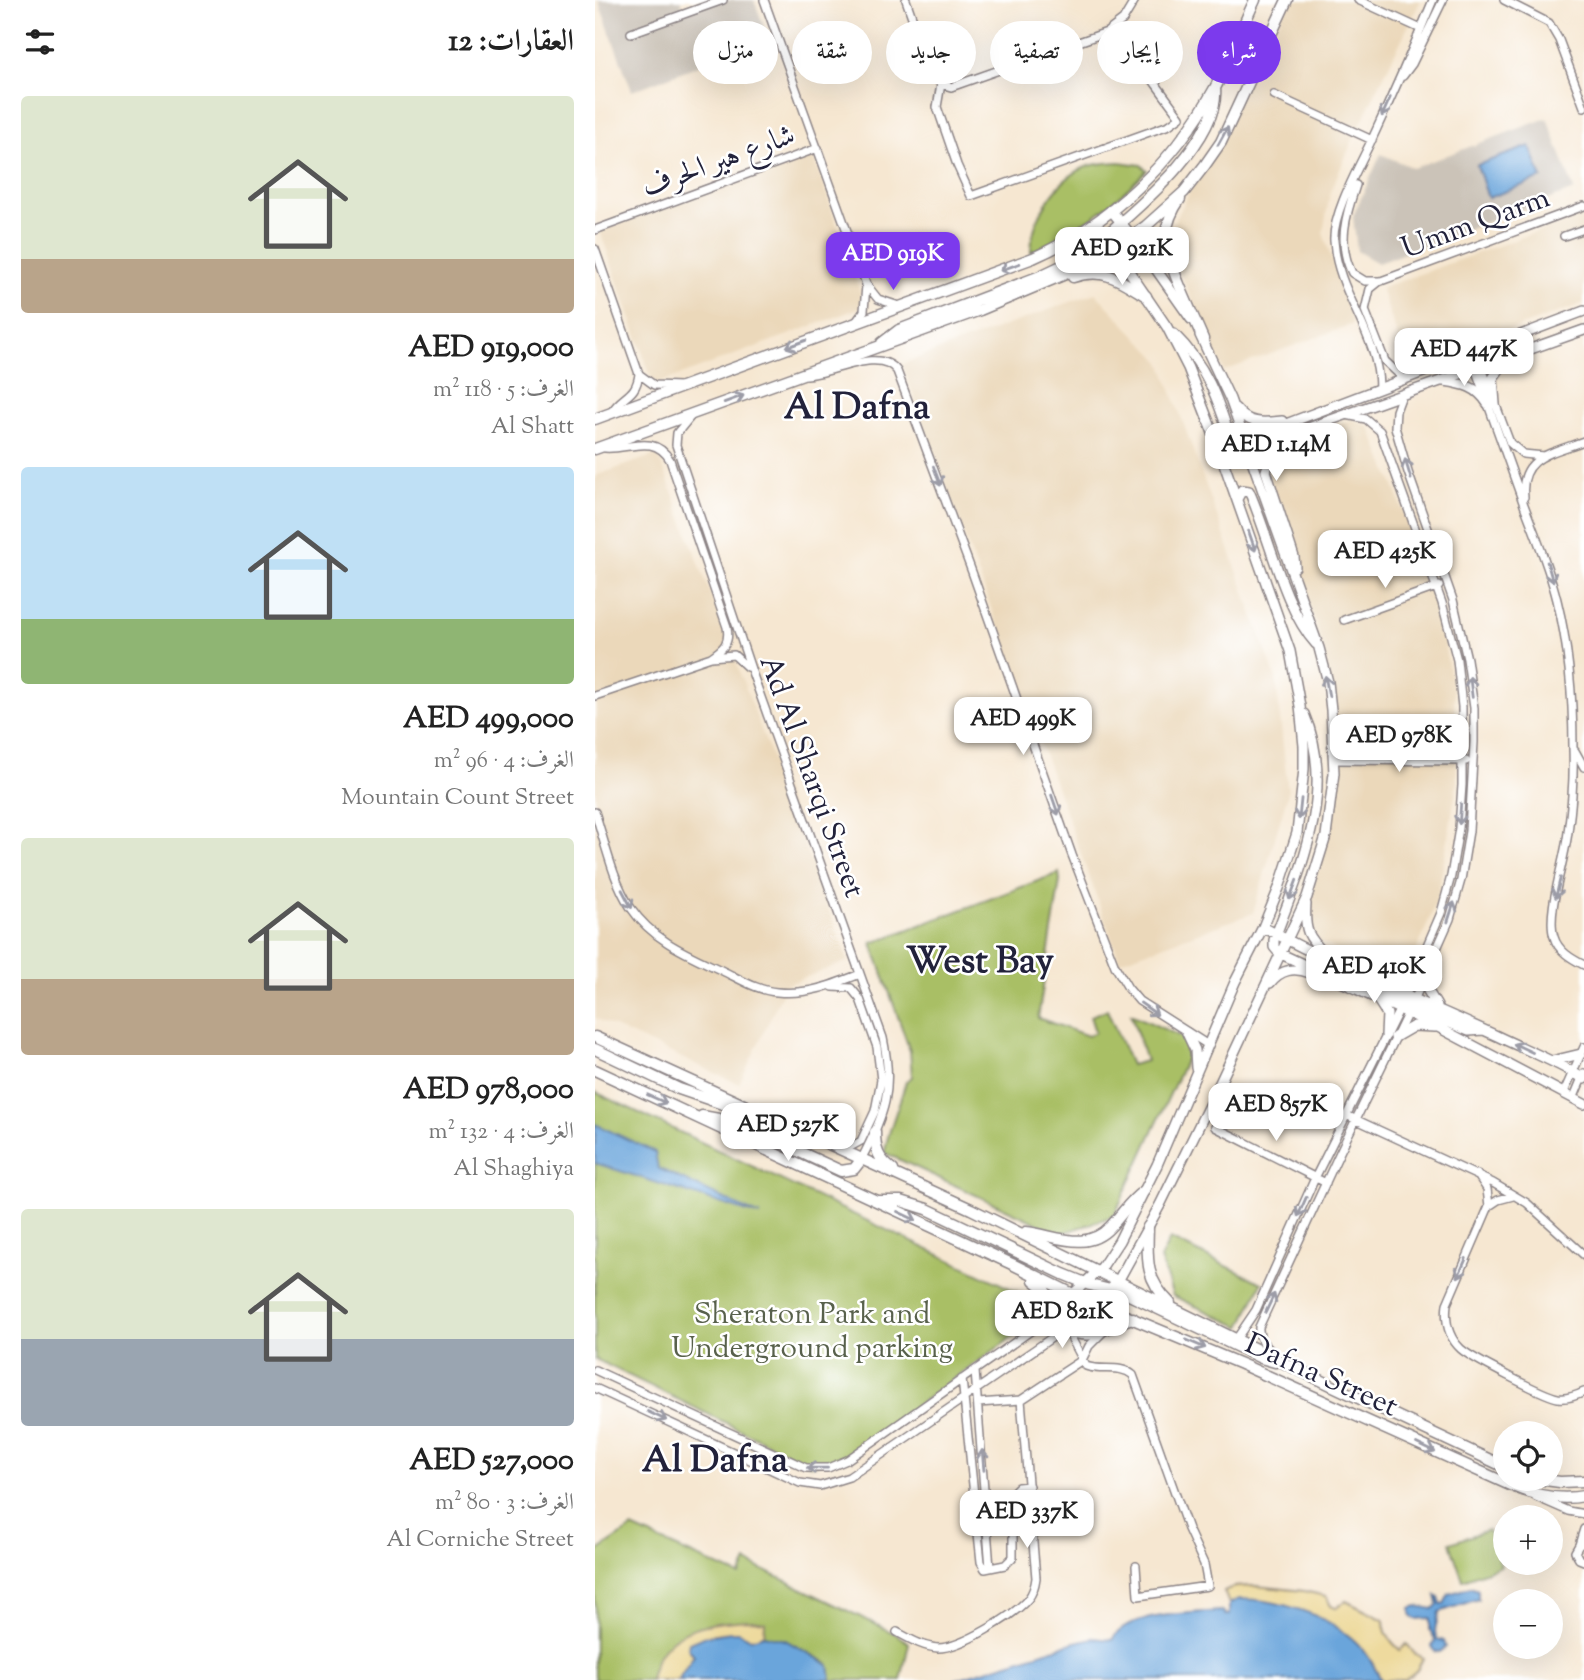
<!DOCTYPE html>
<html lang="ar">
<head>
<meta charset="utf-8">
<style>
  :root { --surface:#fff; --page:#f6f6f6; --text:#222; --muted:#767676; --accent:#7c3aed }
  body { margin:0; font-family:"Sorts Mill Goudy",Amiri,serif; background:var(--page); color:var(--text); direction:rtl; height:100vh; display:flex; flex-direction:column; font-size:26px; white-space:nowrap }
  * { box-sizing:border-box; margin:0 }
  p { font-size:23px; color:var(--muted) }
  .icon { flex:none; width:38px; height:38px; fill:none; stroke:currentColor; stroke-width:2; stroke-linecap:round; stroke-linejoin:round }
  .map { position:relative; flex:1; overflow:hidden; direction:ltr }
  .side { display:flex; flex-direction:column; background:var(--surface); width:595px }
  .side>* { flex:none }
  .top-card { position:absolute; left:21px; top:21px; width:665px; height:63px; direction:rtl; display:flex; gap:14px }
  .fabs { position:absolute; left:898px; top:1421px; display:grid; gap:14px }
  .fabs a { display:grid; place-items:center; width:70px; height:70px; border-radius:50%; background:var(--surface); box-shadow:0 7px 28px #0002; font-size:35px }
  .price { position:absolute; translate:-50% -60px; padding:0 16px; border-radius:14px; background:#fff; color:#222; font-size:23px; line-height:46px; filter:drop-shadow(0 2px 4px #0008) }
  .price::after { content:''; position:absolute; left:50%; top:42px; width:21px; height:16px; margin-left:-10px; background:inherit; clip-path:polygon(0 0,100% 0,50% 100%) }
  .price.on { background:var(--accent); color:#fff }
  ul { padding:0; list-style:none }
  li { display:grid; align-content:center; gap:14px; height:371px; padding:0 21px }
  li span { display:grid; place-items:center; height:217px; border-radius:7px; color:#555 }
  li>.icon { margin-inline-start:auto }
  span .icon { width:126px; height:126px; fill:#fffc; stroke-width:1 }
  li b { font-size:30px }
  h2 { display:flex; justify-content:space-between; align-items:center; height:84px; padding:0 21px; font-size:30px }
  .tag { padding:0 24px; border-radius:32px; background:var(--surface); box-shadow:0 7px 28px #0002; font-size:24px; line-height:63px }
  .tag.on { background:var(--accent); color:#fff }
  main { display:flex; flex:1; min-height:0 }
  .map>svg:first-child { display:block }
  .built { fill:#ebd8ba }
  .industrial { fill:#cbc3b8 }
  .green { fill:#a9bf65; stroke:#667050; stroke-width:2 }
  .sand { fill:#eeda9e; stroke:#887e6c; stroke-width:2 }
  .water { fill:#6ba5db; stroke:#46648b; stroke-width:2 }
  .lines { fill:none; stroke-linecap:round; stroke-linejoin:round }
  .minor-casing { stroke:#8c8486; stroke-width:10 }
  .tertiary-casing { stroke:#8c8486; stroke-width:12 }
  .secondary-casing { stroke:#8c8486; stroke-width:13 }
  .minor { stroke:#fff; stroke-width:7 }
  .tertiary { stroke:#fff; stroke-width:9 }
  .secondary { stroke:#fff; stroke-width:10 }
  .oneway { stroke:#9c9ca7 }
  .labels { text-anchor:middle; stroke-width:5; stroke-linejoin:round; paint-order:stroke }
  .street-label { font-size:30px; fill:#22223b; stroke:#fff }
  .park-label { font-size:30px; fill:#58614c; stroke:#fff }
  .district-label { font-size:37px; font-weight:bold; fill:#22223b; stroke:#fff }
</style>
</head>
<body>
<main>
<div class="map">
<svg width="989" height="1680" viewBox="0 0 989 1680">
  <rect width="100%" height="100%" fill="#fff"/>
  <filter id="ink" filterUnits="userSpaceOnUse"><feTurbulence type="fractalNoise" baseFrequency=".0143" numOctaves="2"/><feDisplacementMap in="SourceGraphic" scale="14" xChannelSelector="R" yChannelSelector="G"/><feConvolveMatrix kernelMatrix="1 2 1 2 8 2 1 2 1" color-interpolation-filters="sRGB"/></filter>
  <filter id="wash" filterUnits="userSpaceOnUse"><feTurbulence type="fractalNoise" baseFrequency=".00686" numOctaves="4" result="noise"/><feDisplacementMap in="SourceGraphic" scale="28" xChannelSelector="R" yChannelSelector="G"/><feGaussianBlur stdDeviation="1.57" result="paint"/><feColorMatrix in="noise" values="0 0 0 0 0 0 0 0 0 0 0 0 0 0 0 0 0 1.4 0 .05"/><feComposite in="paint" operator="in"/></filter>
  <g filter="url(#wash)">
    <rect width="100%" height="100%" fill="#f6e7d1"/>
    <!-- built -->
    <path class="built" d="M695 0H826L758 139 735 193 728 233 758 324 629 371 583 269 575 230Z
      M218 156 270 306 59 385 5 231Z
      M989 215V303L813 367 786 288Z
      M500 293 566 362 681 678 693 793 658 913 525 961 307 364Z
      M758 419 775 428 801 491 842 606 859 695 862 784 843 897 816 965 799 977 725 942 711 921 715 896 726 861 740 765 732 666 720 622 685 527 675 475 679 452Z
      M63 454 253 961 191 985 144 1084 0 1018V476Z"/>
    <!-- industrial -->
    <path class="industrial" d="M3 0H86L88 7 107 0H159L173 38 37 91Z
      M952 118 979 190 783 263 762 251 758 216 786 154 818 168Z"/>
    <!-- green -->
    <path class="green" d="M524 162 546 165 552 170C516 207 483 231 436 252 436 220 460 180 491 167 501 163 513 163 524 162Z
      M464 873 465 881 443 1018 493 1036 500 1032 495 1016 512 1010 536 1065 551 1061 536 1014 587 1037 592 1057 519 1216 465 1234 290 1153C288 1144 308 1095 311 1081L317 1077 315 1051 277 943Z
      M0 1092 442 1301 443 1319 252 1455 217 1465 0 1359Z
      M575 1239 667 1283 646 1327 578 1296 565 1259Z
      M37 1528 145 1576 152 1562 299 1633 314 1643 306 1680H236L234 1665 229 1661 190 1640 169 1635 170 1622C121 1621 66 1622 55 1680H0V1553Z
      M893 1530 906 1566 868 1580 855 1543Z"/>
    <!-- sand -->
    <path class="sand" d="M661 1586 709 1591 731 1596 736 1606 741 1608 751 1601 789 1620C789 1633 795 1641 805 1650L812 1644 819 1653 828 1658 822 1670 810 1680H786C780 1669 775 1656 766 1647 739 1620 670 1589 634 1604L629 1591 638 1587Z
      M157 1620 170 1622 169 1635 156 1639C134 1629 119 1632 97 1642L95 1651 99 1655 83 1680H55C65 1627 111 1622 157 1620Z"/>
    <!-- water -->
    <path class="water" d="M935 146 947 178 893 198 882 165Z
      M0 1124 60 1152 63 1168 165 1216 0 1163Z
      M875 1587 883 1590V1599L844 1612C843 1623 837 1629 842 1639L849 1641 851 1647 845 1652 840 1651 837 1646 840 1640 835 1630V1618L820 1619 816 1614V1608L822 1606 838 1609 843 1604 841 1596 844 1598 846 1604H849L854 1594Z
      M644 1599C684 1599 733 1615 762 1643 773 1653 779 1667 786 1680H359L480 1642 498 1638 517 1640C532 1612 596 1614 625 1611L629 1612 630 1615H634V1604Z
      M136 1632H143L156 1639 169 1635 190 1640 234 1665 236 1680H83L99 1655 93 1648 94 1643 111 1636Z"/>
  </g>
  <g filter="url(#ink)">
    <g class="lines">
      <defs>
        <path id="minor" d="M169 0 271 284 283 299 304 306
          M311 0 337 74 346 84 356 87 512 32 528 20 540 0
          M763 0 826 29
          M909 0 954 23 964 40 989 107
          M36 33 128 0
          M808 76 817 64 848 0
          M346 84 342 107 362 165 376 196 574 125 585 117 519 27
          M679 95 777 140
          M761 185C751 214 742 244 757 273L770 281H786L989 206
          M0 230 223 148
          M969 236 989 229
          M0 249 44 374 59 385 85 386
          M785 281 775 289 770 310 790 361 809 379
          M261 322 269 311 271 285
          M881 352 915 443 928 454 949 456
          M875 354C893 404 911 455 929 505 941 537 954 567 962 600 974 648 978 698 978 748 979 776 977 804 973 832 970 860 951 913 959 937 963 951 977 959 989 965
          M212 375C237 374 285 346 302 371L377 572 477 855 520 966 533 988 544 1001 613 1045
          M784 388C784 335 742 293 739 241 737 213 766 163 778 137 799 92 819 46 838 0
          M16 413C26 395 41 398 44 374
          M96 416 82 433 81 445 158 675 288 1038C299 1090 290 1114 266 1160
          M10 448C34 450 59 433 75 460L132 627C135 643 129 648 116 657
          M929 497C924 456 958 453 989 441
          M749 620 844 586
          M0 696 116 657 139 655 152 667
          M980 751 989 767
          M740 760 871 761
          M0 812C10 843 18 881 36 908 59 942 97 956 132 973 148 981 165 991 182 992 213 995 237 985 265 974
          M238 987 256 988 265 999 282 1047 286 1080 280 1111 266 1141 257 1146H240
          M969 1092 989 1047
          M979 1097 989 1073
          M751 1115 898 1183 932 1203 989 1255
          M620 1127 731 1183
          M882 1174 892 1189 894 1206 852 1304C850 1320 853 1337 866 1349 876 1358 950 1396 963 1398 972 1399 981 1396 989 1392
          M894 1206 903 1200 918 1196
          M458 1315 471 1328 491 1366C506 1372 525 1364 538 1375L593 1529 609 1564 613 1586 543 1596 541 1566
          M642 1338 661 1310 720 1178 805 1008 846 913 856 876 864 828 867 785V707L862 660 847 603 785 431 771 419 751 415
          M683 1358C674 1347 663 1343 664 1327L745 1152 820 998 855 919 866 880 874 831 879 742V708L872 659 858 600 813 472 800 427 801 411 807 395
          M0 1370 211 1468H233L252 1460 450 1321 478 1294
          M367 1379 386 1562 390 1569 395 1568 380 1371
          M0 1388 205 1483 225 1486 254 1477 471 1328 502 1304
          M383 1403 426 1400
          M941 1497 973 1511 989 1514
          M989 1543 984 1545 980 1552 984 1559 989 1561
          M984 1545 989 1529
          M395 1568 410 1565 418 1557V1492L423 1487 434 1486
          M302 1632C315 1639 328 1647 343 1648 366 1648 418 1616 433 1599 438 1593 440 1586 441 1578L426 1400 487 1360 494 1346 508 1332"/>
        <path id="tertiary" d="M516 210 546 248 596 319
          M579 334C611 365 623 399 636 441L643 447
          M849 381C868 384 882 386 893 404
          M900 404 898 378 912 358
          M640 408C654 425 667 423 687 421
          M695 437 677 454 671 471 699 557 700 567
          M629 458 989 330
          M628 459 649 440 989 311
          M642 499 647 490 654 491C674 535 689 609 721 644
          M711 904C709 932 713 936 731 956
          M668 927C743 968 824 1000 902 1036 931 1050 963 1062 989 1079
          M684 953 843 1027 989 1104
          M684 953 679 947V940C706 868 742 790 709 714
          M830 975 833 991 842 1006
          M675 983C686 969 699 967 715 973
          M756 983C776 984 799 1007 819 999
          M789 984 807 979 821 969
          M783 1000 792 1014 791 1035
          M806 1008 815 1006 874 1031 888 1030
          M592 1033 600 1050 601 1068
          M800 1037 819 1026 840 1027
          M957 1061 986 1054
          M478 1294 507 1267 524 1241 562 1165 640 982 668 927 684 888 702 833 709 769V746L705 706 695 651 620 438 593 368 572 327 519 249
          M502 1304 523 1281 565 1205 623 1087 712 897 731 836 739 773 736 710 733 682 724 648 635 399 605 335"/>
        <path id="secondary" d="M585 199C578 209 572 222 571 235 570 261 597 312 608 339
          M519 249 515 243 516 231C550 202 625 137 620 88
          M478 277C510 267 525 280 551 296
          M287 343 304 330 443 277 483 258 484 247 478 237
          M0 419 438 258C514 225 580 161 620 88 635 60 646 29 660 0
          M0 449 385 310 506 259 551 226 589 192 610 165 626 142 692 0
          M0 1037 376 1209 685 1361 910 1467
          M0 1049 84 1089 154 1113
          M0 1070 419 1265 478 1294 646 1364 915 1485C938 1495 964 1501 989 1496
          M107 1116 140 1122 246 1171 259 1169 266 1160
          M280 1132C280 1150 283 1159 298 1170
          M282 1201H306L332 1209 468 1274 495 1285 532 1294 666 1358 680 1362
          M553 1227C552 1260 550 1279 575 1303
          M431 1232C460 1235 491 1253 515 1227 527 1215 534 1201 549 1191
          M439 1280C454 1290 458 1304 450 1321
          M471 1328C497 1345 513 1324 538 1318
          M943 1479 965 1482 989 1481"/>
      </defs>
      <!-- minor casing -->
      <use href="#minor" class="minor-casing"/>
      <!-- tertiary casing -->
      <use href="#tertiary" class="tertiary-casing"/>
      <!-- secondary casing -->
      <use href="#secondary" class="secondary-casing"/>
      <!-- minor -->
      <use href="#minor" class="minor"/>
      <!-- tertiary -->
      <use href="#tertiary" class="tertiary"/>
      <!-- secondary -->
      <use href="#secondary" class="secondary"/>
    </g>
    <!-- one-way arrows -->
    <defs><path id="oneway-shaft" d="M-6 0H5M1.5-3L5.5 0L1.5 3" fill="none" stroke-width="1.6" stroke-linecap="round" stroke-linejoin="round" transform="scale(1.75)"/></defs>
    <g class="oneway">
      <use href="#oneway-shaft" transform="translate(791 107) rotate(114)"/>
      <use href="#oneway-shaft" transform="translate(628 136) rotate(-61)"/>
      <use href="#oneway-shaft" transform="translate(415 267) rotate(160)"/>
      <use href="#oneway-shaft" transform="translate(201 344) rotate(160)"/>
      <use href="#oneway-shaft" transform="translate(139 399) rotate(-20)"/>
      <use href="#oneway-shaft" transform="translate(813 469) rotate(-107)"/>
      <use href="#oneway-shaft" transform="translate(342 476) rotate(70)"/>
      <use href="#oneway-shaft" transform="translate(657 541) rotate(71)"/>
      <use href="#oneway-shaft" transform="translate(955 572) rotate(74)"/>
      <use href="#oneway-shaft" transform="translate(732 686) rotate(-100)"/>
      <use href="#oneway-shaft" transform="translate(876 687) rotate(-97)"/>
      <use href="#oneway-shaft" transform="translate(460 805) rotate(71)"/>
      <use href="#oneway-shaft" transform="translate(705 809) rotate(96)"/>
      <use href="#oneway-shaft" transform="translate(865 814) rotate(94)"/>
      <use href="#oneway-shaft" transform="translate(963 888) rotate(103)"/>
      <use href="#oneway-shaft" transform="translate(698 890) rotate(111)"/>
      <use href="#oneway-shaft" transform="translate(32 899) rotate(62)"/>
      <use href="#oneway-shaft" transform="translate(856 912) rotate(-72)"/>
      <use href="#oneway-shaft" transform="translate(554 1009) rotate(35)"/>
      <use href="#oneway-shaft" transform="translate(928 1048) rotate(-155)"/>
      <use href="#oneway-shaft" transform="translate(62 1099) rotate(24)"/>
      <use href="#oneway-shaft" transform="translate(707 1207) rotate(114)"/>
      <use href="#oneway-shaft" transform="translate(312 1216) rotate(25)"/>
      <use href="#oneway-shaft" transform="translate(867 1268) rotate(114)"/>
      <use href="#oneway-shaft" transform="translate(675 1303) rotate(-65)"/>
      <use href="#oneway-shaft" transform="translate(601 1344) rotate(23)"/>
      <use href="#oneway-shaft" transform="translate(62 1416) rotate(25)"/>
      <use href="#oneway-shaft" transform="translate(831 1448) rotate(25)"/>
      <use href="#oneway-shaft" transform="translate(388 1460) rotate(-95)"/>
      <use href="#oneway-shaft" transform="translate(222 1468) rotate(-179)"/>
    </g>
  </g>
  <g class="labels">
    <!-- street labels -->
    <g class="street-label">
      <text transform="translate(123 160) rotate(-20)" y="10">شارع هير الحرف</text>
      <text transform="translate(880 222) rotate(-20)" y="10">Umm Qarm</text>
      <text transform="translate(218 776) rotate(70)" y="10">Ad Al Sharqi Street</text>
      <text transform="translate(727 1374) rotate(24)" y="10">Dafna Street</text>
    </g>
    <!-- park labels -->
    <g class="park-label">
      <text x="217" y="1323">Sheraton Park and<tspan x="217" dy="34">Underground parking</tspan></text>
    </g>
    <!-- district labels -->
    <g class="district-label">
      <text x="262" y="418">Al Dafna</text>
      <text x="385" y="972">West Bay</text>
      <text x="120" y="1471">Al Dafna</text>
    </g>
  </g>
</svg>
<div class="fabs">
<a><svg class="icon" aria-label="locate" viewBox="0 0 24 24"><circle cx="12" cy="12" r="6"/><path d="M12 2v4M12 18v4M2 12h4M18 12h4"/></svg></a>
<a>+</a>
<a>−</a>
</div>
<b class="price" style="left:527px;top:287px">AED 921K</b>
<b class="price on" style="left:298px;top:292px">AED 919K</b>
<b class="price" style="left:869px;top:388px">AED 447K</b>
<b class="price" style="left:681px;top:483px">AED 1.14M</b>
<b class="price" style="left:790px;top:590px">AED 425K</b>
<b class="price" style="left:428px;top:757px">AED 499K</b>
<b class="price" style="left:804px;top:774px">AED 978K</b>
<b class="price" style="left:779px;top:1005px">AED 410K</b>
<b class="price" style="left:681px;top:1143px">AED 857K</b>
<b class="price" style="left:193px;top:1163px">AED 527K</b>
<b class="price" style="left:467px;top:1350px">AED 821K</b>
<b class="price" style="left:432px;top:1550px">AED 337K</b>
<div class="top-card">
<a class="tag on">شراء</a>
<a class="tag">إيجار</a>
<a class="tag">تصفية</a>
<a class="tag">جديد</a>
<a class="tag">شقة</a>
<a class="tag">منزل</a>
</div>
</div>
<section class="side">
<h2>العقارات: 12<svg class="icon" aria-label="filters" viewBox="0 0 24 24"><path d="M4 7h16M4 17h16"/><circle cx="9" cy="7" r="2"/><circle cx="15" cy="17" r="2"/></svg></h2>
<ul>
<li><span style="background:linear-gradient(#dfe7d0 75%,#b9a48a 0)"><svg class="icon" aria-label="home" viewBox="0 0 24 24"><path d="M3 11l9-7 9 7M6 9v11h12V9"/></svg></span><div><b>AED 919,000</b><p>الغرف: 5 · 118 m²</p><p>Al Shatt</p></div></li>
<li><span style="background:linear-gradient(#bfe0f5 70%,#8fb573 0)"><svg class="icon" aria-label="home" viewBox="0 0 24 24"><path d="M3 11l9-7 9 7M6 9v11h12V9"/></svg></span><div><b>AED 499,000</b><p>الغرف: 4 · 96 m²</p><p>Mountain Count Street</p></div></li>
<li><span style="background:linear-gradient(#dfe7d0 65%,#b9a48a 0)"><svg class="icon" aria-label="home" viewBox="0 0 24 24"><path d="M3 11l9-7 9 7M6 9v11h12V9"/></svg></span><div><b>AED 978,000</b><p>الغرف: 4 · 132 m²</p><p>Al Shaghiya</p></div></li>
<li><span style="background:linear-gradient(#dfe7d0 60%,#9aa5b1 0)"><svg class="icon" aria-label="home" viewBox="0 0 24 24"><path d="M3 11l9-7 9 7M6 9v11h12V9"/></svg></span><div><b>AED 527,000</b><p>الغرف: 3 · 80 m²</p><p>Al Corniche Street</p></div></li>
</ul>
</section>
</main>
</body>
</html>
